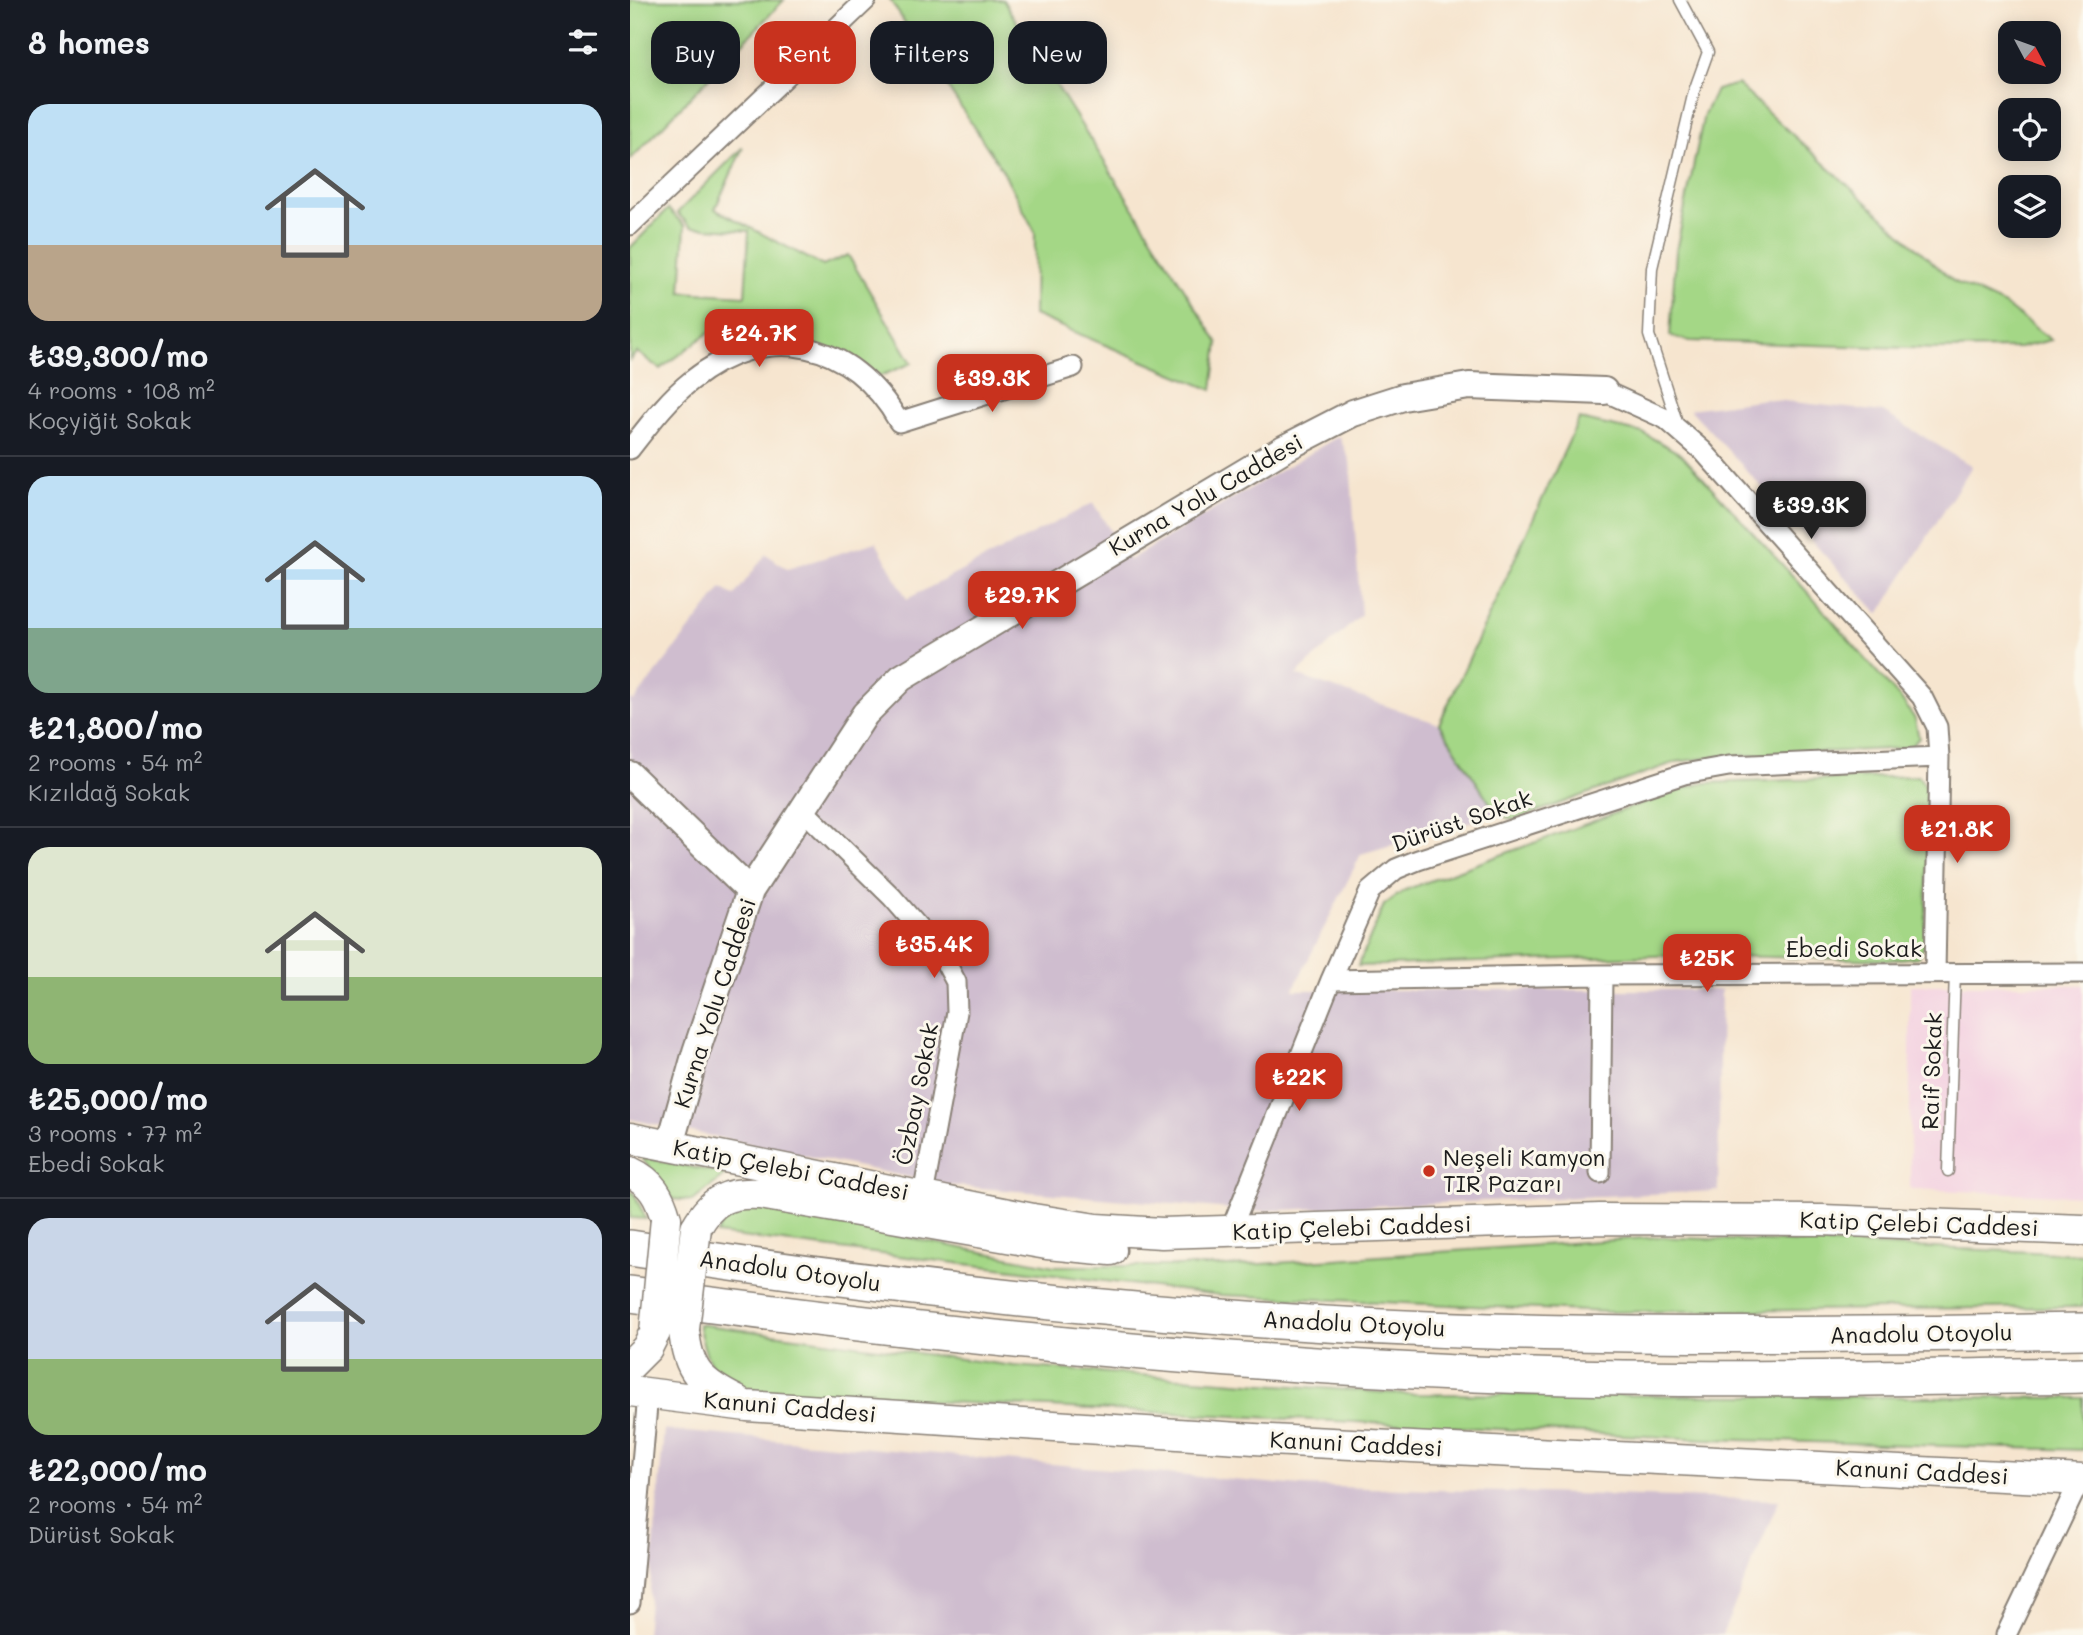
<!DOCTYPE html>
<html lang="en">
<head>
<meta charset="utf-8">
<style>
  :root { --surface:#171b24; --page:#242831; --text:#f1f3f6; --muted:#9ea1a6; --line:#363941; --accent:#c8321e }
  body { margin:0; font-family:Mali,sans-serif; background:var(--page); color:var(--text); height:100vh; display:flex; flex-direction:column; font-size:26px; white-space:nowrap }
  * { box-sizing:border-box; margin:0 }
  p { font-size:23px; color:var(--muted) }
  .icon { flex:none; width:38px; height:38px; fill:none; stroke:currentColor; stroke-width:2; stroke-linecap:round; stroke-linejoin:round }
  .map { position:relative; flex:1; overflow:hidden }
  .details { display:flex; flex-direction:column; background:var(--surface); width:630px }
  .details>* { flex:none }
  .top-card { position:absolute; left:21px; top:21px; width:665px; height:63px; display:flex; gap:14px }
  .needle { width:46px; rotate:131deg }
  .fabs { position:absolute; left:1368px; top:21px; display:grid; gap:14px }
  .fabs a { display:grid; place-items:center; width:63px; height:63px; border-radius:14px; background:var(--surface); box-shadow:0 4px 18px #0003; font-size:35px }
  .price { position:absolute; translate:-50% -60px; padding:0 16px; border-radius:14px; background:var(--accent); color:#fff; font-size:23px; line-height:46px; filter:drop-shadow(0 2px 4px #0008) }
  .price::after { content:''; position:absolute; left:50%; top:42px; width:21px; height:16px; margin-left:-10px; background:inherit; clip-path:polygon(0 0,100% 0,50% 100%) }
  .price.on { background:#222; color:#fff }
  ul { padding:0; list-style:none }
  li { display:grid; align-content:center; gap:14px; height:371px; padding:0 28px }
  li+li { border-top:2px solid var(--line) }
  li span { display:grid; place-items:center; height:217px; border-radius:21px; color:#555 }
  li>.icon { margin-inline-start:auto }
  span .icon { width:126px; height:126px; fill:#fffc; stroke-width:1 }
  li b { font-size:30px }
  h2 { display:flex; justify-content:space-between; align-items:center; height:84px; padding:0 28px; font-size:30px }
  .pill { padding:0 24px; border-radius:21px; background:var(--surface); box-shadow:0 4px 18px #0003; font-size:24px; line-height:63px }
  .pill.on { background:var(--accent); color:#fff }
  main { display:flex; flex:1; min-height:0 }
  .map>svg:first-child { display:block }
  .built { fill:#f3cfe0 }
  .industrial { fill:#cfbdcf }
  .green { fill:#a4d786; stroke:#607a51; stroke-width:2 }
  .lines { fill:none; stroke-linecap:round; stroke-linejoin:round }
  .lane-casing { stroke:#898076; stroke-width:13 }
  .street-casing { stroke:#898076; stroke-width:23 }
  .secondary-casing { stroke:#898076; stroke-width:30 }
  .primary-casing { stroke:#898076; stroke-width:33 }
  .highway-casing { stroke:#898076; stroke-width:38 }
  .lane { stroke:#fff; stroke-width:10 }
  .street { stroke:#fff; stroke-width:19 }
  .secondary { stroke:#fff; stroke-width:26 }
  .primary { stroke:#fff; stroke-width:30 }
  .highway { stroke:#fff; stroke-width:35 }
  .primary-bridge-casing { stroke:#898076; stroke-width:33; stroke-linecap:butt }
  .primary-bridge { stroke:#fff; stroke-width:30 }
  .poi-dot { fill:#c8321e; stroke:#fbf7ec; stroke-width:2.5 }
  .labels { text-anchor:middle; stroke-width:6; stroke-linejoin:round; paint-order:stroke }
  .street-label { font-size:23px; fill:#1c1c1c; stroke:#fbf7ec }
  .poi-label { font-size:23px; fill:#1c1c1c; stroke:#fbf7ec; text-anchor:start }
</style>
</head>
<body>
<main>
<section class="details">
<h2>8 homes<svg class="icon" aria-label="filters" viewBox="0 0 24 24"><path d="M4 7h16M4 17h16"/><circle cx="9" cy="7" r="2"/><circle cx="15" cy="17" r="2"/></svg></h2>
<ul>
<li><span style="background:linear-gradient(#bfe0f5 65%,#b9a48a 0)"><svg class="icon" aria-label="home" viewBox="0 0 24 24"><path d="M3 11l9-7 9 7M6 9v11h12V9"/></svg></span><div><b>₺39,300/mo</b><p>4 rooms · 108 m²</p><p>Koçyiğit Sokak</p></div></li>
<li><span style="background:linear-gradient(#bfe0f5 70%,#7fa58c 0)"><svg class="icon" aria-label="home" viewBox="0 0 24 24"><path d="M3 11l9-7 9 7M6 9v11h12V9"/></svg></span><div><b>₺21,800/mo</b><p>2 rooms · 54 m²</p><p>Kızıldağ Sokak</p></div></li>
<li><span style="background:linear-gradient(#dfe7d0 60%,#8fb573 0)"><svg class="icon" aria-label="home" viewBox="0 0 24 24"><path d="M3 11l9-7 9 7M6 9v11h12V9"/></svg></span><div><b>₺25,000/mo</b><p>3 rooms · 77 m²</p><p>Ebedi Sokak</p></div></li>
<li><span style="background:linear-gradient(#c9d6e8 65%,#8fb573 0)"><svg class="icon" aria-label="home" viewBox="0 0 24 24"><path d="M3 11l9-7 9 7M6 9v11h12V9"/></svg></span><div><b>₺22,000/mo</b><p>2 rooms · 54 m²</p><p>Dürüst Sokak</p></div></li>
</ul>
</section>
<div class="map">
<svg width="1453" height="1635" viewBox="0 0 1453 1635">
  <rect width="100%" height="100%" fill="#fbf7ec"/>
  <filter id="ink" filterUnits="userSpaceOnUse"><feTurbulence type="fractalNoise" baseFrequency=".0143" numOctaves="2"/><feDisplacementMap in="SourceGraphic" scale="14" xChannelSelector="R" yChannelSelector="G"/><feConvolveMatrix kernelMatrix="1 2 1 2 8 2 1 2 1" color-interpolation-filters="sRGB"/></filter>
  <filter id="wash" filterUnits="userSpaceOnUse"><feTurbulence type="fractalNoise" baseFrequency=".00686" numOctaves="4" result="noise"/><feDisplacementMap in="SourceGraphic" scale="28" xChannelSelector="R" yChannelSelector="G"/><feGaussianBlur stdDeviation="1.57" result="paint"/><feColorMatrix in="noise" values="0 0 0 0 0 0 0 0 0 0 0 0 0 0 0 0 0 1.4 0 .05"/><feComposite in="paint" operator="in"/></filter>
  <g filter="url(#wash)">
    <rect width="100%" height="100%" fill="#f6e5cf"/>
    <!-- built -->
    <path class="built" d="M1280 985H1453V1196L1280 1189Z"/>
    <!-- industrial -->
    <path class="industrial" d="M1136 399 1253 412 1342 466 1249 614 1060 409Z
      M709 436 720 461 731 615 666 675 815 726 867 814 731 854 663 990H1091L1088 1191 625 1211 316 1185 0 1119V699L4 701 92 588 104 596 136 554 157 569 246 542 277 599 463 503 499 560Z
      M34 1430 671 1486 1149 1500 1092 1635H16Z"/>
    <!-- green -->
    <path class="green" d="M0 0H154L0 160Z
      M260 0H373L588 343 582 390 404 315 405 232 373 171Z
      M1107 84 1323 281 1375 305 1421 340 1389 348 1309 349 1060 341 1040 336 1046 251 1074 114 1086 90Z
      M113 147 85 209 193 266 218 255 282 363 243 379 232 365 117 345 92 323 30 369 7 352 0 360V248L38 209 55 226 51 292 115 296 119 231 61 227 47 213Z
      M949 419 1013 433 1051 454 1181 596 1274 703 1285 719 1289 738 1280 748 1085 757 1046 762 884 820 867 814 809 724Z
      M1288 776 1300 791 1295 944 1289 957 1260 960 1053 955 728 966 754 905 775 890 1054 788 1074 783Z
      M11 1157 96 1174 63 1201 43 1199Z
      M0 1191 4 1193 16 1219 0 1218Z
      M118 1206 424 1266H603L1028 1237 1453 1254V1307L977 1312 590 1295 86 1234 95 1219Z
      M68 1324 384 1366 774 1394 1453 1398V1450L1074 1439 131 1393C83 1375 80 1374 68 1324Z"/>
  </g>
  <g filter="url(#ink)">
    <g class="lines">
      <defs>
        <path id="lane" d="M1048 425 1019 335 1022 268 1064 91 1078 52 1050 0
          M1318 1171 1325 973"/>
        <path id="street" d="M0 225 236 0
          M974 391 1036 419 1073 451 1292 697 1307 727 1309 757 1305 973
          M0 449C19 425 37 400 61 381 136 321 222 339 269 422L443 367
          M172 809 262 897 310 952 326 982 327 1012 293 1195
          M701 980 966 975 1453 973
          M970 1173 972 975
          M600 1232 701 980 740 891 766 869 788 860 1054 774 1099 766 1309 757
          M0 1603 18 1394
          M1376 1635 1450 1480"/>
        <path id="secondary" d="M0 775 120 891
          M40 1145 66 1052 120 891 235 714 271 678 655 448 723 413 773 397 839 386 974 391"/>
        <path id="primary" d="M0 1138 403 1219 466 1229 532 1233 970 1219 1192 1220 1453 1230
          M0 1172C22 1182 30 1197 36 1219
          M66 1228C82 1199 98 1192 130 1194L417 1244 481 1250
          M54 1329C57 1371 71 1383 107 1401
          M0 1365 17 1348 25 1332
          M0 1391 117 1406 640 1440 1453 1480"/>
        <path id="highway" d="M0 1248C284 1292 572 1323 860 1331 1058 1337 1255 1335 1453 1331
          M0 1294C281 1333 562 1361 845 1374 1048 1382 1250 1378 1453 1375"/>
      </defs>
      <!-- lane casing -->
      <use href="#lane" class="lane-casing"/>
      <!-- street casing -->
      <use href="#street" class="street-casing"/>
      <!-- secondary casing -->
      <use href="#secondary" class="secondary-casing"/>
      <!-- primary casing -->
      <use href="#primary" class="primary-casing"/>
      <!-- highway casing -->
      <use href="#highway" class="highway-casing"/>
      <!-- lane -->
      <use href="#lane" class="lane"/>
      <!-- street -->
      <use href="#street" class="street"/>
      <!-- secondary -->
      <use href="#secondary" class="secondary"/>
      <!-- primary -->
      <use href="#primary" class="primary"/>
      <!-- highway -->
      <use href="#highway" class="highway"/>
      <defs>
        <path id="primary-bridge" d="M54 1329 66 1228
          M25 1332 36 1219"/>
      </defs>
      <!-- primary-bridge casing -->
      <use href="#primary-bridge" class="primary-bridge-casing"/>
      <!-- primary-bridge -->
      <use href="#primary-bridge" class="primary-bridge"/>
    </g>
  </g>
  <!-- markers -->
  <circle class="poi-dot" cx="799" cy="1171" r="7"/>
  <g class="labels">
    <!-- street labels -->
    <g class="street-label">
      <text transform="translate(576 495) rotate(-30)" y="8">Kurna Yolu Caddesi</text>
      <text transform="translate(832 821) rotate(-19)" y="8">Dürüst Sokak</text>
      <text x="1224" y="957">Ebedi Sokak</text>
      <text transform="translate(85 1003) rotate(-72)" y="8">Kurna Yolu Caddesi</text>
      <text transform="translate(1302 1071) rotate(-88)" y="8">Raif Sokak</text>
      <text transform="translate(287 1094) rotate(-79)" y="8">Özbay Sokak</text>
      <text transform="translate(161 1170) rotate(11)" y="8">Katip Çelebi Caddesi</text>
      <text transform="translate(1289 1224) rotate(2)" y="8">Katip Çelebi Caddesi</text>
      <text transform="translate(722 1228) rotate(-2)" y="8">Katip Çelebi Caddesi</text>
      <text transform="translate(160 1271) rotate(8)" y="8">Anadolu Otoyolu</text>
      <text transform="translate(724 1324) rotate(3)" y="8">Anadolu Otoyolu</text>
      <text transform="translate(1291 1334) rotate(-1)" y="8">Anadolu Otoyolu</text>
      <text transform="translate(160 1407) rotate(5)" y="8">Kanuni Caddesi</text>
      <text transform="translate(726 1444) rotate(3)" y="8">Kanuni Caddesi</text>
      <text transform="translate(1292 1472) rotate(3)" y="8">Kanuni Caddesi</text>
    </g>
    <!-- poi labels -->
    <g class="poi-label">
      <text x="813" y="1166">Neşeli Kamyon<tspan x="813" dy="26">TIR Pazarı</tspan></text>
    </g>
  </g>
</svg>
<div class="fabs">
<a><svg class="needle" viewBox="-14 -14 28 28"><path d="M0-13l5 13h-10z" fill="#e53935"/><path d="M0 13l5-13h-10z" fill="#9ea1a6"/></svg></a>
<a><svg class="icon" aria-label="locate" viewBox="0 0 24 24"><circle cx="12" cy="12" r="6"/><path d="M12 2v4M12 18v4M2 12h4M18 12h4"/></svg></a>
<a><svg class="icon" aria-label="layers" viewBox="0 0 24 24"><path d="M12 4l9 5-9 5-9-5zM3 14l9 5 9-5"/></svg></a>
</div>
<b class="price" style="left:129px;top:369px">₺24.7K</b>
<b class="price" style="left:362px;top:414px">₺39.3K</b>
<b class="price on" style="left:1181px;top:541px">₺39.3K</b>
<b class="price" style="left:392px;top:631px">₺29.7K</b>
<b class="price" style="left:1327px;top:865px">₺21.8K</b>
<b class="price" style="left:304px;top:980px">₺35.4K</b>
<b class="price" style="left:1077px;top:994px">₺25K</b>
<b class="price" style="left:669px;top:1113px">₺22K</b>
<div class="top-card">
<a class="pill">Buy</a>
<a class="pill on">Rent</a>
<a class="pill">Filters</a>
<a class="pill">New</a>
</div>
</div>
</main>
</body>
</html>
